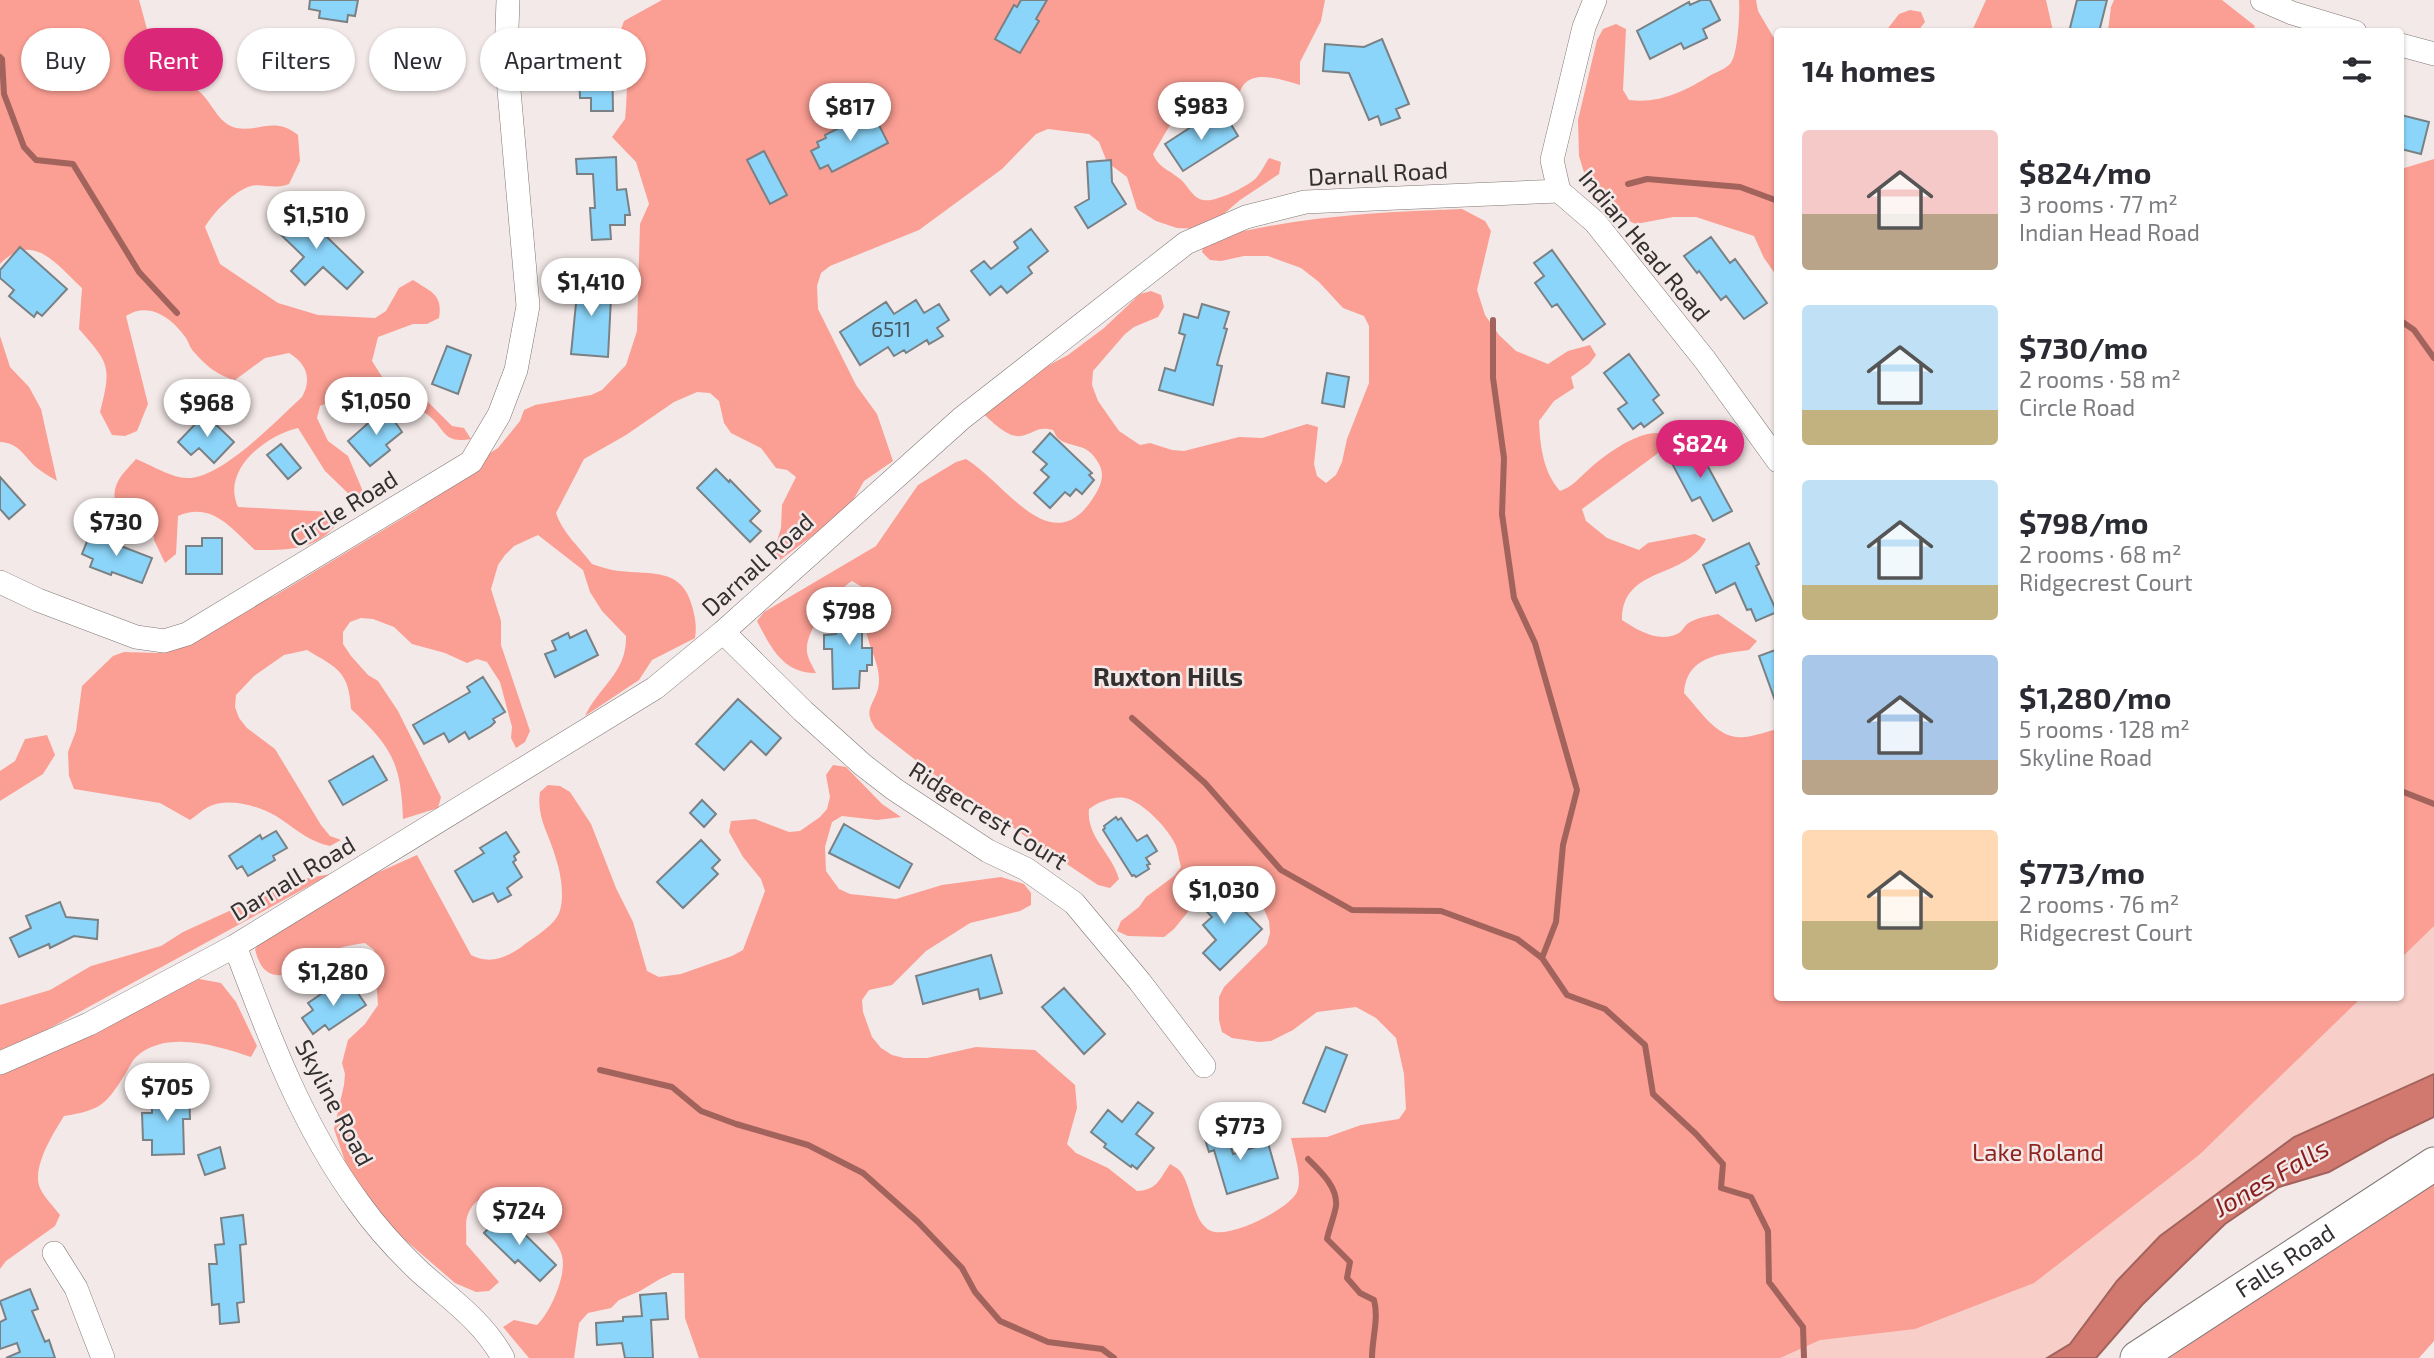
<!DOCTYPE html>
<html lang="en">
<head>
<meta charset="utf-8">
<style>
  :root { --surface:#fff; --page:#f7f7f7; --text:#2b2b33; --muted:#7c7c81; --accent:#db2777 }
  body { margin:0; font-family:"Exo 2",sans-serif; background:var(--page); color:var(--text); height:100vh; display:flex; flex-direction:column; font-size:26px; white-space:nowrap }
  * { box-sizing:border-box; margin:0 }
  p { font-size:23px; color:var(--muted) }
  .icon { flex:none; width:38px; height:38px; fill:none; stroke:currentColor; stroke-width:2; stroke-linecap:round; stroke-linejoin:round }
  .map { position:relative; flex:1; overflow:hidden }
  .side { position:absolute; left:1774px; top:28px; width:630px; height:973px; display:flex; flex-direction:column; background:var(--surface); border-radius:7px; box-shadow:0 2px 5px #0004 }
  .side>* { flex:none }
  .hud { position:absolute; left:21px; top:28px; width:665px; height:63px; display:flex; gap:14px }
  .price { position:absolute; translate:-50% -60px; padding:0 16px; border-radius:24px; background:#fff; color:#222; font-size:23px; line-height:46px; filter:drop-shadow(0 2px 4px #0008) }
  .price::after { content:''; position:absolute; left:50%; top:42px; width:21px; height:16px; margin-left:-10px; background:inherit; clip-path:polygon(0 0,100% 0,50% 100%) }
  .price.selected { background:var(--accent); color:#fff }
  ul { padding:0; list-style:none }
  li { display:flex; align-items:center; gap:21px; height:175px; padding:0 28px }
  li span { display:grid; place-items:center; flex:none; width:196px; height:140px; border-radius:7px; color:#555 }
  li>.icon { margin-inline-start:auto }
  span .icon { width:84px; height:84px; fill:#fffc; stroke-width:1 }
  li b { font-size:30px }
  h2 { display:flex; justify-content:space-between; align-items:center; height:84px; padding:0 28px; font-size:30px }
  .tag { padding:0 24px; border-radius:32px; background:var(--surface); box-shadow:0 2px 5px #0004; font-size:24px; line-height:63px }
  .tag.selected { background:var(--accent); color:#fff }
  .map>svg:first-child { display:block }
  .green { fill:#f7cec8 }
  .forest { fill:#fb9e93 }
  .water { fill:#d1796f; stroke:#a2635c; stroke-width:2 }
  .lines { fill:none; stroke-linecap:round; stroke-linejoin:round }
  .stream { stroke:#a2635c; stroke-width:6 }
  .building { fill:#8bd5fa; stroke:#7a8185; stroke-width:2 }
  .minor-casing { stroke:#7f7775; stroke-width:24 }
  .secondary-casing { stroke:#7f7775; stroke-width:35 }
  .minor { stroke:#fff; stroke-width:23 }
  .secondary { stroke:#fff; stroke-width:33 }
  .labels { text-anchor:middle; stroke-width:5; stroke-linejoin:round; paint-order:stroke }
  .number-label { font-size:21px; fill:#495962 }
  .street-label { font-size:24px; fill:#33302f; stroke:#f3e9e8 }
  .park-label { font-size:24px; fill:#8f2520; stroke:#f3e9e8 }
  .neighbourhood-label { font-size:26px; font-weight:bold; fill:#33302f; stroke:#f3e9e8 }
  .water-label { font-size:26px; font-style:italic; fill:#891f1c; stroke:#f3e9e8 }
</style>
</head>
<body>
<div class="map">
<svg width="2434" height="1358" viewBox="0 0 2434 1358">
  <rect width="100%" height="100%" fill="#f3e9e8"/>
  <!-- green -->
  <path class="green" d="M2401 283 2434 310V1074L2293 1137 2160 1236 2117 1281 2070 1344 2047 1358H1392L2113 998H2401Z"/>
  <!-- forest -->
  <path class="forest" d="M0 0H139C147 27 152 59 174 78 182 86 195 86 202 94 213 105 219 124 236 128 260 132 275 116 298 135L300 161 289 184C273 190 264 183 251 186 235 190 212 214 205 227L220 264 278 303 318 315 375 318 386 311 399 288 413 280C431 292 443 294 439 318L427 324H413L378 337 372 361 386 383 423 397 452 426 464 428 471 439C442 444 446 429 428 415 404 398 374 392 345 395 337 396 328 403 320 406L317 418 328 441 348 456 367 501 355 500 325 471 298 428C265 436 221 470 238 507L331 512 338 522C317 551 287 550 255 550 232 529 212 501 178 516L176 554 165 563 154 540 151 513 115 503C112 482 123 474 136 459 151 465 172 478 187 478 221 479 277 420 302 397 312 379 307 364 289 353L265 358 235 380C218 376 205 365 194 352 190 348 189 343 186 338 172 318 149 301 126 316L148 404 137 431 125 436 112 435 100 412C112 366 109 363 79 329L82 288C57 265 33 230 0 264Z
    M662 0H1325L1321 21 1300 62V85C1276 78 1240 65 1238 103 1228 102 1216 99 1205 100 1179 101 1165 135 1153 154 1159 168 1168 169 1180 179 1188 185 1192 198 1203 200 1215 203 1249 186 1257 177 1262 171 1265 164 1269 158L1281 162 1279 174 1240 200 1212 224 1202 229 1177 228 1156 221 1137 209 1127 177 1107 162 1099 142 1089 134 1048 129 1036 134 1002 169 919 230 830 266 821 273 817 286 818 309 856 385 877 414 893 461 864 481 852 502 835 519 780 560 774 551 781 528 782 505 796 477 787 470 776 468 761 448 731 433 724 423 719 401 710 393 697 392 674 402 626 435 584 459 556 513C562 532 580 548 592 564 601 567 610 570 619 571 650 575 682 567 692 606 695 617 697 626 695 638L652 660 639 680 585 716C599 686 627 673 626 636L602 611 590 592 583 570 538 535 514 546 505 555 498 565 491 589 501 621V645L530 731 525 742 516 748 511 738 512 727 500 682 487 662 477 659 467 663 445 653 412 644 394 627 373 619 361 618 350 622 343 632V644L351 656 368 675 378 681 398 711 441 797 438 808 403 819C401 763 392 747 351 709 349 671 337 668 307 650L284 655 254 676 236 695 235 707 239 718 247 728 275 749 321 825 330 836 341 840 330 846C311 842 298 831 282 820 264 807 229 796 208 807 202 810 196 816 190 820L160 803 74 789 69 776 68 752 76 731 82 686 113 656 124 652 158 653 276 595 418 509 444 482 498 448 520 421 524 410 535 405 591 395 602 390 626 365 637 331 640 224 649 204 636 162 612 137 625 119 626 108 628 62 616 43 624 21Z
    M1739 0H1756L1758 11 1778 45V278L1764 258 1754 236 1696 217H1673L1636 224 1615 215 1586 179 1579 156 1578 120 1597 40 1603 29 1616 24 1626 29 1623 90 1629 100C1660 104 1685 91 1711 75 1717 72 1725 69 1730 64 1738 56 1740 12 1739 0Z
    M1986 0H2046L2053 31H1972Z
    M2114 0H2222L2255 26 2251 32 2108 31 2111 7Z
    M1910 10 1921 12 1925 22 1918 31H1886L1899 14Z
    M2434 159V926L2401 958V169Z
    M1462 209 1485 221 1491 231 1477 290 1485 315 1499 335 1516 351 1548 364 1568 351 1590 345 1596 355 1589 364 1571 377 1574 388 1554 401 1539 421C1540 445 1543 472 1560 491 1572 487 1577 480 1586 472 1603 456 1635 432 1658 433L1663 444 1657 454 1582 509 1586 521 1607 538 1639 550 1648 543 1695 534 1706 539C1687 580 1622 565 1622 620 1637 630 1660 644 1679 633 1682 631 1684 627 1687 624 1695 618 1708 616 1718 614L1757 641 1749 650C1720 654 1686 656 1684 693 1700 710 1718 741 1745 737 1756 736 1767 731 1778 729 1778 743 1775 807 1778 814V998H2361L2199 1155 2034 1283 1915 1329 1820 1340 1780 1358H699L685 1318 684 1273H673L660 1279 640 1291 619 1300 611 1308 588 1313 579 1323 574 1358H529L503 1327 514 1320 537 1325C551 1312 567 1274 562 1256 558 1239 539 1225 526 1216 519 1210 512 1204 505 1199 489 1190 472 1200 467 1217 465 1225 467 1235 466 1244L499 1282 489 1291 476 1292 455 1283 375 1214 346 1164 334 1129 344 1085 345 1074 342 1063 348 1040 365 1024 378 1005 374 950 365 943C358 944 350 945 343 947 315 955 268 1005 255 949L270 932 321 907 370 876 417 855 471 955C488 964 504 959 520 948 531 939 549 929 557 917 566 903 561 873 556 859 550 835 536 818 540 792L548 785 560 786 570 792 591 824 616 888 633 922 647 971 659 977 681 974 732 956 743 950 765 891 761 879 743 857 729 832 731 821 755 819 789 832 800 831 820 817 827 809 830 797 826 775 833 765 846 767 882 804 901 817 877 820 842 816 832 822 825 847 826 871 839 889 850 894 896 899 942 885 1001 877 1024 884 1031 893V905L1020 911 970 923 926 951 892 985 869 990 862 1000 863 1012 872 1037 881 1048 892 1055 904 1058H927L976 1047 1035 1050 1075 1085 1077 1108 1067 1144 1076 1153 1108 1168 1137 1191C1157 1190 1159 1180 1170 1164 1173 1166 1176 1167 1179 1170 1192 1183 1192 1223 1211 1231 1230 1239 1289 1209 1297 1192 1303 1178 1294 1153 1291 1138L1327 1137 1361 1125 1399 1119 1406 1109 1404 1074 1396 1038 1376 1018 1356 1007 1317 1012 1293 1030 1271 1041 1259 1042 1232 1038 1222 1032 1219 1020V997L1224 987 1267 944 1270 933 1269 921 1260 900 1240 888 1218 887 1205 891 1174 929 1164 937 1128 936 1117 931 1121 921 1139 907 1146 897 1174 876 1181 867C1179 860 1178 852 1176 846 1170 830 1142 801 1125 798 1113 796 1099 802 1089 809 1086 837 1112 853 1119 879L1110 888 1098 885 932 773 876 729C863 710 872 708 878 689 883 668 869 650 866 630 864 615 867 601 862 587L852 581C836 591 804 631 807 652 808 659 813 667 816 673 783 674 770 646 757 621L764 612 876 546 918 485 956 462 966 459C1007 484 1053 565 1095 495 1101 485 1105 475 1099 464 1087 441 1072 449 1059 439 1056 437 1055 433 1053 430 1036 426 1036 433 1021 436 1006 438 990 419 979 410L1006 388 1068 355 1104 328 1140 294 1151 291 1161 295 1164 307 1158 317 1134 327 1125 334 1093 371 1092 385 1098 401 1119 431 1140 445 1150 443 1172 450 1184 451 1239 437 1262 438 1307 424 1318 427 1314 464 1317 476 1326 483 1336 475 1342 462 1347 439 1369 383V326L1364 316 1343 308 1319 282 1301 268 1268 256H1244L1221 261 1210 260 1202 252 1205 241C1288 217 1376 212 1462 209Z
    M0 336 10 367 29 387 41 409 57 481C51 477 43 473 37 468 24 457 20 443 0 442Z
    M47 735 55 755 43 774 0 801V771L15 761 25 739Z
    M331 874 32 1038 0 1050V1005L50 990 91 966 161 946 183 932 297 880Z
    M199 979 221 983 236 1002 257 1046 251 1057C218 1046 166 1029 136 1057 131 1062 128 1070 124 1076 105 1106 100 1110 64 1116 54 1132 31 1168 40 1188 44 1197 54 1207 60 1215L55 1226 6 1261 0 1269V1074Z
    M2434 1176V1341L2419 1358H2169L2319 1258Z"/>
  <!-- water -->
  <path class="water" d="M2434 1074V1117L2390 1138 2329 1172 2279 1187 2225 1224 2142 1305 2096 1358H2047L2070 1344 2117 1281 2160 1236 2294 1137Z"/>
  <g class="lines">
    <!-- stream -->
    <path class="stream" d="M0 57 2 59 4 94 24 147 36 160 73 164 139 272 177 313
      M1628 184 1647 179 1740 187 1778 201
      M1493 320V378L1504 458 1502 514 1514 598 1535 643 1577 790 1563 845 1556 922 1542 958
      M2401 321 2414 330 2434 358
      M1132 718 1205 783 1281 870 1352 910 1441 911 1517 939 1542 958 1567 995 1605 1009 1645 1045 1653 1094 1696 1134 1723 1164 1721 1188 1751 1197 1768 1231 1769 1282 1803 1327 1804 1358
      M2401 791 2434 804
      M600 1070 672 1087 701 1111 736 1124 808 1145 863 1173 918 1222 962 1268 975 1292 1000 1321 1048 1342 1102 1349 1114 1358
      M1308 1159C1320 1171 1338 1187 1336 1206 1335 1214 1329 1229 1327 1239L1350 1262 1347 1278 1360 1293 1374 1300C1379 1319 1372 1338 1372 1358"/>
  </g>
  <!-- building -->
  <path class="building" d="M310 0H358L355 16 348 15 347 22 319 18 320 11 309 9Z
    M1021 0H1047L1036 19 1039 21 1020 53 995 39 1014 5 1017 7Z
    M1701 0H1710L1720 20 1703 29 1707 38 1684 49 1681 43 1650 59 1637 31 1689 2 1690 5Z
    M2077 0H2107L2099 32H2069Z
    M1382 39 1409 104 1396 109 1400 118 1381 125 1378 116 1369 120 1349 73 1323 71 1325 44 1364 47Z
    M589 53H612L613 111H591V98H580L579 72H589Z
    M872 111 888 143 832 172 828 165 820 169 811 151 819 147 817 142 826 138 825 135Z
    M2401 115 2429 122 2421 154 2401 149Z
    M1226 116 1238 136 1183 171 1165 144 1205 118 1210 126Z
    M764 151 787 195 770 204 747 160Z
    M616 157 617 190 626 189 630 215H625V225H610L611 239 592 240 590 208H595L593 174H577L576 159Z
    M1111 160 1112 182 1126 204 1088 228 1075 207 1089 199 1087 162Z
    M296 207 363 272 347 289 323 267 305 285 291 271 304 257 275 229Z
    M1031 229 1048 251 1028 267 1032 273 1007 293 1001 286 990 295 971 271 984 261 991 269 1018 248 1014 242Z
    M1711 237 1730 263 1735 259 1767 303 1744 319 1726 296 1721 300 1699 271 1697 273 1684 256Z
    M20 247 67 289 42 316 37 312 34 317 9 296 14 290 0 278V270Z
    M1552 250 1605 324 1583 340 1557 304 1552 307 1535 283 1544 276 1534 263Z
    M579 273 604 276 602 297 611 298 608 357 571 354Z
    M916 300 924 313 939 304 949 320 937 328 943 336 929 344 927 340 906 353 904 350 894 356 888 347 860 365 840 332 886 302 894 314Z
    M1202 304 1229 312 1224 328 1227 329 1217 365 1222 366 1213 405 1159 390 1165 368 1175 371 1185 335 1179 333 1184 314 1198 318Z
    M447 346 471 355 458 394 432 384Z
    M1629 354 1659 395 1653 400 1663 413 1644 427 1641 423 1633 429 1618 409 1627 403 1604 373Z
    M1327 373 1349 377 1344 407 1322 403Z
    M384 406 402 432 386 445 390 450 370 466 348 441 374 418 372 416Z
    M205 414 234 442 214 463 199 448 191 455 178 442Z
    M1050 433 1092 473 1089 475 1094 480 1082 494 1076 489 1070 496 1065 492 1050 508 1034 493 1049 477 1041 470 1047 464 1033 452Z
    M1694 441 1732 511 1713 521 1700 497 1692 501 1668 456Z
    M281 444 301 468 288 479 267 455Z
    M716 469 729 482 730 480 760 511 750 521 761 531 750 542 697 488Z
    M0 477 25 505 9 519 0 509Z
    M92 529 107 535 105 540 152 558 142 583 112 572 111 575 90 567 93 559 82 554Z
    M202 538H222V574H186V546H202Z
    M1749 543 1759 564 1756 566 1777 612 1756 621 1751 609 1747 610 1735 583 1716 593 1703 565Z
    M844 596H862V648H872V665H867V671H860L859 688 833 689 832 649H824V635L836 634V620H844Z
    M586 630 598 655 555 677 545 654 556 650 552 641 568 633 570 638Z
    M1778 649V702L1776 703 1759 656Z
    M483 677 505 712 493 719 495 722 491 726 469 739 465 732 449 742 444 733 424 744 413 725 470 692 467 687Z
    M738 699 781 738 766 755 751 741 724 770 696 744Z
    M373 756 387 780 343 805 329 781Z
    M702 800 716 814 704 827 690 813Z
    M1116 817 1118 820 1121 818 1137 841 1147 835 1157 851 1146 858 1150 864 1147 865 1149 869 1136 877 1134 875 1132 876 1103 830 1105 828 1104 826Z
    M844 824 912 864 899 888 829 853Z
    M276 831 287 848 273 856 275 860 248 876 242 866 237 869 229 856 260 835 262 839Z
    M506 832 519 852 514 856 516 860 513 862 522 877 507 888 511 895 498 902 493 893 473 902 455 871 484 853 480 848Z
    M701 840 720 860 712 868 718 874 683 908 657 882Z
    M1195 879 1222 907 1232 898 1262 929 1220 970 1203 953 1216 940 1203 925 1212 917 1185 889Z
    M60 902 66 917 98 920 97 939 74 936 50 948 49 944 19 957 10 938 31 928 26 916Z
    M991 955 1002 993 980 999 978 989 923 1004 916 976Z
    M351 983 366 1005 329 1030 325 1025 313 1034 302 1018 313 1010 308 1003 333 986 338 993Z
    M1064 988 1105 1034 1084 1054 1042 1007Z
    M1326 1047 1347 1055 1325 1112 1303 1103Z
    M173 1090H189L190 1119H183L184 1154 152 1155V1140H143L142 1113H152V1101H157V1094L173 1093Z
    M1138 1102 1153 1113 1136 1134 1154 1148 1137 1169 1132 1165 1131 1167 1104 1147 1106 1144 1091 1132 1108 1110 1122 1122Z
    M1224 1124 1233 1154 1268 1143 1278 1178 1227 1194 1214 1150 1209 1152 1202 1130Z
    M220 1147 225 1168 205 1175 198 1155Z
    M503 1213 556 1265 540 1281 518 1260 515 1263 484 1233Z
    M243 1215 246 1244 240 1245 244 1302 237 1303 239 1322 220 1324 219 1304 212 1305 209 1264H217L215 1245 224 1244 221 1218Z
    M30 1289 38 1309 32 1311 45 1342 49 1340 55 1358H6L20 1352 17 1343 0 1349V1322L6 1319 0 1301Z
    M666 1293 668 1319 651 1320 653 1358H625L622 1343 597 1345 596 1323 623 1321V1317L642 1316 640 1295Z"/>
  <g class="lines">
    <defs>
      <path id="minor" d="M1595 0 1584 27 1552 160 1559 191 1595 222 1705 360 1778 461
        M2262 0 2292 13 2355 32
        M2401 45 2434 54
        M0 582 38 600 136 637 164 641 187 634 471 462 499 415 516 370 528 306 506 56 508 0
        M723 632 803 711 863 765 894 789 988 851 1026 869 1074 903 1140 982 1204 1066
        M235 946C268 1034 302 1126 359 1203 376 1227 397 1250 419 1271 449 1298 483 1321 503 1358
        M0 1063 89 1024 235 946 655 688 723 632 962 418 1186 243 1246 217 1305 202 1559 191
        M54 1253 76 1288 103 1358"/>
      <g id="secondary">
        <path id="s1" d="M2137 1358 2434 1164"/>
      </g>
    </defs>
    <!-- minor casing -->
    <use href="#minor" class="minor-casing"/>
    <!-- secondary casing -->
    <use href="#secondary" class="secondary-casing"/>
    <!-- minor -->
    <use href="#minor" class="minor"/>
    <!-- secondary -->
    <use href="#secondary" class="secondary"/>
  </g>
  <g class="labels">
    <!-- number labels -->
    <g class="number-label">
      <text x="891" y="337">6511</text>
    </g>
    <!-- street labels -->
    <g class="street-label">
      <text transform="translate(1378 174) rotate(-3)" y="8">Darnall Road</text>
      <text transform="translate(1644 246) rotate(50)" y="8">Indian Head Road</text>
      <text transform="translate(344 509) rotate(-32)" y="8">Circle Road</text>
      <text transform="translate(758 565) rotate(-42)" y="8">Darnall Road</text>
      <text transform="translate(988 816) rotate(32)" y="8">Ridgecrest Court</text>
      <text transform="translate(293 879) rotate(-31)" y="8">Darnall Road</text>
      <text transform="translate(334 1103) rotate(62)" y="8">Skyline Road</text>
      <text dy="8" stroke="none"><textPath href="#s1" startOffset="177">Falls Road</textPath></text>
    </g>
    <!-- park labels -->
    <g class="park-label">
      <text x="2038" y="1161">Lake Roland</text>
    </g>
    <!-- neighbourhood labels -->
    <g class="neighbourhood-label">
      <text x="1168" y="686">Ruxton Hills</text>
    </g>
    <!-- water labels -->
    <g class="water-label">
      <text transform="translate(2271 1178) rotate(-30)" y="9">Jones Falls</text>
    </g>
  </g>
</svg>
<b class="price" style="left:1201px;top:142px">$983</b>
<b class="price" style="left:850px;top:143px">$817</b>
<b class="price" style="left:316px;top:251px">$1,510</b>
<b class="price" style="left:591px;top:318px">$1,410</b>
<b class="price" style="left:376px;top:437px">$1,050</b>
<b class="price" style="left:207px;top:439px">$968</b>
<b class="price selected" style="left:1700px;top:480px">$824</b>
<b class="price" style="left:116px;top:558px">$730</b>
<b class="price" style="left:849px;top:647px">$798</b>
<b class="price" style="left:1224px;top:926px">$1,030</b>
<b class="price" style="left:333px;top:1008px">$1,280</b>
<b class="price" style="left:167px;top:1123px">$705</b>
<b class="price" style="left:1240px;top:1162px">$773</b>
<b class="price" style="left:519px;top:1247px">$724</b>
<div class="hud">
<a class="tag">Buy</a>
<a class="tag selected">Rent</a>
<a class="tag">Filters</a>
<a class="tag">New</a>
<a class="tag">Apartment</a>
</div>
<section class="side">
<h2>14 homes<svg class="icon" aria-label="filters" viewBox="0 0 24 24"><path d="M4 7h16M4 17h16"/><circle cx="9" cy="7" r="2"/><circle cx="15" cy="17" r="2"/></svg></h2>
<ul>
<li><span style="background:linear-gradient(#f6c9c9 60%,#b9a48a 0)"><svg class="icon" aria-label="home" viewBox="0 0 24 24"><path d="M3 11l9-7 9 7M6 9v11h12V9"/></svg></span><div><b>$824/mo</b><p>3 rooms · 77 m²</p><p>Indian Head Road</p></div></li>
<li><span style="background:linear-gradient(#bfe0f5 75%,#c2b280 0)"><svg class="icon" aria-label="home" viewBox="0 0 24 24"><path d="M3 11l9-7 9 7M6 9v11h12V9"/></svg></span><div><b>$730/mo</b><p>2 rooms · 58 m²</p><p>Circle Road</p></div></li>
<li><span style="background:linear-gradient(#bfe0f5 75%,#c2b280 0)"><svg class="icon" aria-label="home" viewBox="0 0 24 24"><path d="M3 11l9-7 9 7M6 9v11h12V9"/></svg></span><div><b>$798/mo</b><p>2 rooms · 68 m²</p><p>Ridgecrest Court</p></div></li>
<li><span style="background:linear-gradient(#a9c7e8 75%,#b9a48a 0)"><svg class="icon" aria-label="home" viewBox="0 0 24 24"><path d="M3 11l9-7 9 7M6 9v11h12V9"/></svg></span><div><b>$1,280/mo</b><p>5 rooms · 128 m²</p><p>Skyline Road</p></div></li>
<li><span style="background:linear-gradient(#ffd9b3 65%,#c2b280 0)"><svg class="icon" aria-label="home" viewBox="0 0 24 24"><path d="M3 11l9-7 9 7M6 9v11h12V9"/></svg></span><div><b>$773/mo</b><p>2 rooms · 76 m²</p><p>Ridgecrest Court</p></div></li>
</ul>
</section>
</div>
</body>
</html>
